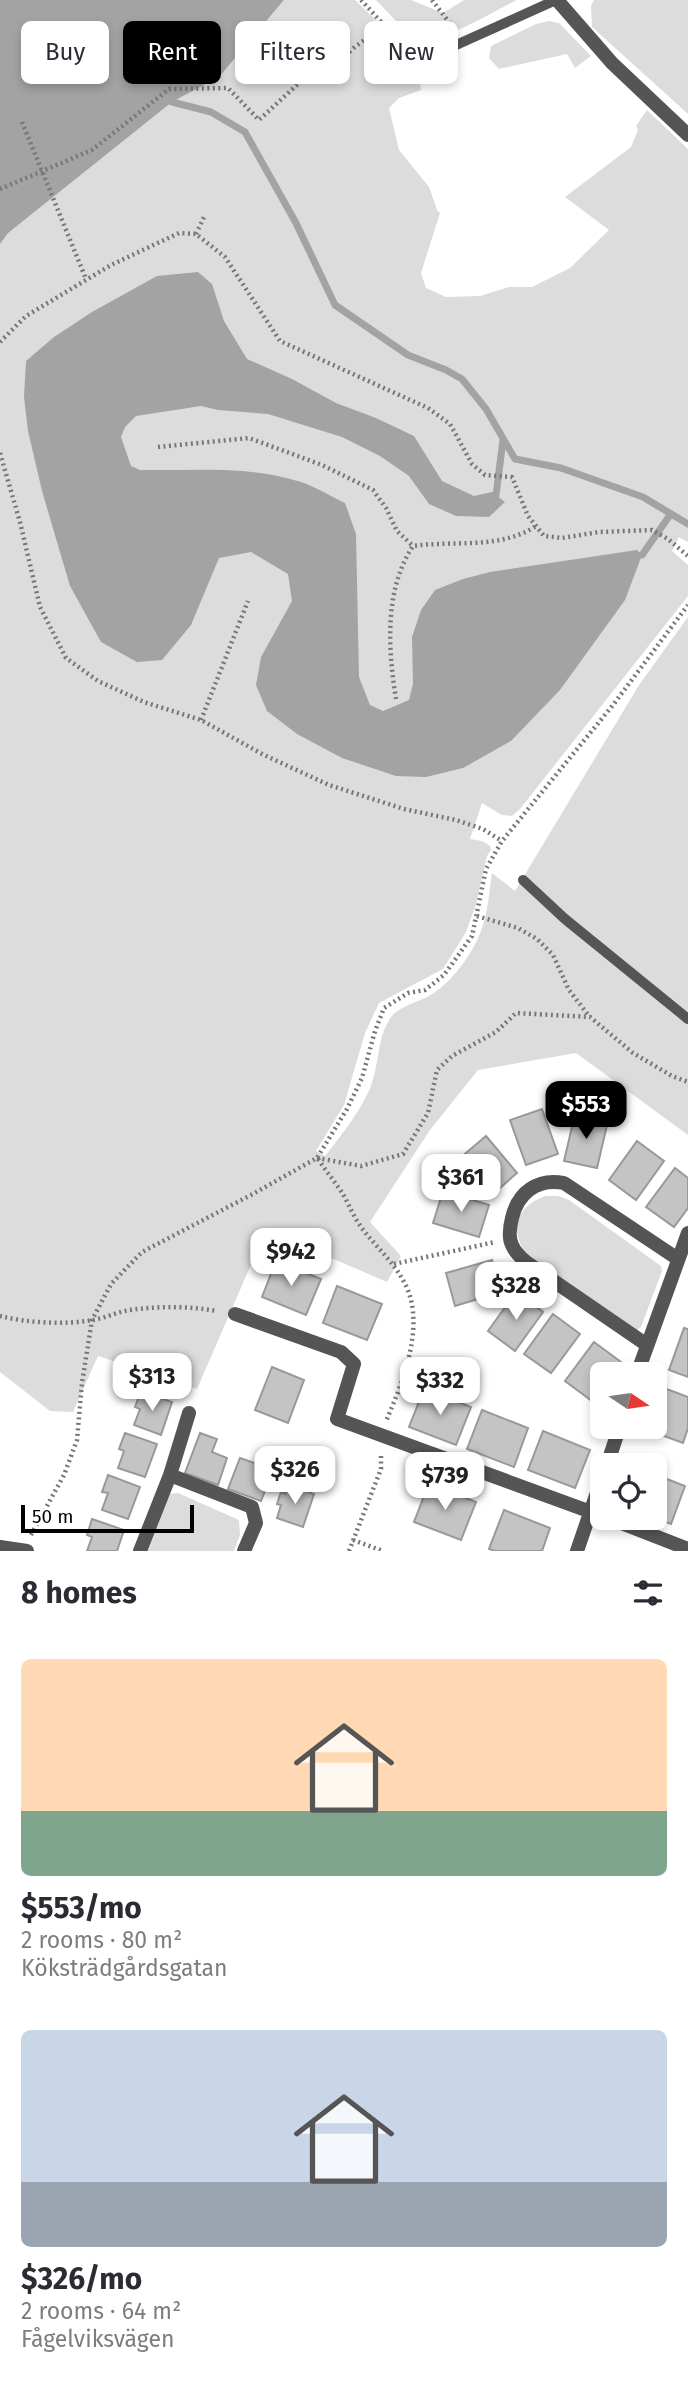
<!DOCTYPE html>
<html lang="en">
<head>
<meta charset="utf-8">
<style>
  :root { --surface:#fff; --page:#f7f7f7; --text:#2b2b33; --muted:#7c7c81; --accent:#000 }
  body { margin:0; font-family:"Fira Sans",sans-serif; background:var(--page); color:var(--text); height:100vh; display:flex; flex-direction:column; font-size:26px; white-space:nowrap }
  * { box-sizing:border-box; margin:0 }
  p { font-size:23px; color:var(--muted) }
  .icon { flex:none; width:38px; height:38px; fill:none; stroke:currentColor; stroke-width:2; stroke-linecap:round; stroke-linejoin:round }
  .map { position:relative; height:1551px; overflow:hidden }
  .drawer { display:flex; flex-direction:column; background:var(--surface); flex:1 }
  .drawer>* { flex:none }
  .guide { position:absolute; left:21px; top:21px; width:648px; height:63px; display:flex; gap:14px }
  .needle { width:46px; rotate:103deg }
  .fabs { position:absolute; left:590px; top:1362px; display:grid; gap:14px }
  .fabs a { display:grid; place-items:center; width:77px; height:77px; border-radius:10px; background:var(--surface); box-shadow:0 4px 10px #0003; font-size:35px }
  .scale { position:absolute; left:21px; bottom:18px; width:173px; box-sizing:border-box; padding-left:7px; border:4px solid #000; border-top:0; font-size:19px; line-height:24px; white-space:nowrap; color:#000; -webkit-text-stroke:5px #fff; paint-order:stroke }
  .price { position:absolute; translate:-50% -60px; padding:0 16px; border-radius:14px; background:#fff; color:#222; font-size:23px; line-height:46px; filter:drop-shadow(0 2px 4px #0008) }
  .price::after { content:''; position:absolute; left:50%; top:42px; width:21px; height:16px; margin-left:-10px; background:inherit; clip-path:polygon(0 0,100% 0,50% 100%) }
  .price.selected { background:var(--accent); color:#fff }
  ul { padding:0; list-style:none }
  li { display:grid; align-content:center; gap:14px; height:371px; padding:0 21px }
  li span { display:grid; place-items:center; height:217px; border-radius:10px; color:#555 }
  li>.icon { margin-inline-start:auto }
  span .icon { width:126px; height:126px; fill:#fffc; stroke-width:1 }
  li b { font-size:30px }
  h2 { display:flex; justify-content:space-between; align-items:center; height:84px; padding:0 21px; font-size:30px }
  .chip { padding:0 24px; border-radius:10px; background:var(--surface); box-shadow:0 4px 10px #0003; font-size:24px; line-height:63px }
  .chip.selected { background:var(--accent); color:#fff }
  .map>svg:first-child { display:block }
  .green { fill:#dcdcdc }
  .water { fill:#a3a3a3 }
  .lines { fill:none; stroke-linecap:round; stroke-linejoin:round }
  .stream { stroke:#a3a3a3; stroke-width:7 }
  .building { fill:#c4c4c4; stroke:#999; stroke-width:2 }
  .path { stroke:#777; stroke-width:4.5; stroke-dasharray:2 3.5; stroke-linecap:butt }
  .service { stroke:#555; stroke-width:10 }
  .minor { stroke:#555; stroke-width:14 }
</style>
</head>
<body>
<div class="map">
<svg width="688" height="1551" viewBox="0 0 688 1551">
  <rect width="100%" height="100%" fill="#fff"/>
  <!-- green -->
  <path class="green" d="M284 0H355L380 24 410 47 417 60 421 90 399 98 389 108 399 150 429 187 437 210 440 213 421 273 426 288 446 297 480 296 509 287H532L570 268 609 230 565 197 631 147 638 130 636 126 647 110 688 149V542L679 537 672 551 688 565V596L520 809 512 816 502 815 482 803 470 839 482 841 490 846 491 850 487 856 476 904 466 932 443 969 379 1003 365 1033 344 1105 316 1151 325 1156C341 1136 367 1103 373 1079 379 1060 378 1039 388 1022 395 1007 414 1004 427 997 450 985 472 955 481 931 488 913 489 892 492 873L515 891 639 685 688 617V1135L576 1053 478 1070 430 1130 370 1222 401 1256 387 1282 266 1230 197 1389 98 1356 73 1412 50 1411 0 1372V244L7 233 172 102 219 77Z
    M376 0H411L443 13 464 0H517C488 14 463 32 430 38L396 21Z
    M594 0H688V114L592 27 591 6Z
    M549 21 559 23 591 56 575 68 567 54 499 69 489 58 491 46 536 24Z
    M545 1196H558L569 1200 661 1266 662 1271 641 1327 637 1330 533 1261C509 1237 511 1209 545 1196Z
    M178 1493 239 1520 240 1535 234 1551H148L170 1494Z"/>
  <!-- water -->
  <path class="water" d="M0 0H284L219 77 172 102 8 233 0 244Z
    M198 272 212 284 224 321 247 359 292 379 336 403 376 418 414 436 442 481 474 496 492 492 505 502 489 517 456 516 429 504 409 476 380 456 342 437 268 414 218 410 201 406 136 416 125 427 121 437 131 466 140 470C194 471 249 465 301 482 316 487 330 496 345 503L356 534 359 677 370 705 383 711 409 700 413 684 412 637 421 610 435 590 463 579 490 572 637 550 642 555 625 600 560 690 511 741 463 768 426 777 396 776 342 758 297 734 267 711 256 685 261 657 292 601 288 574 251 552 219 558 191 625 162 660 137 662 101 642 70 586 42 491 28 431 24 397 26 361 54 337 92 312 157 276Z"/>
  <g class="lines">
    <!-- stream -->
    <path class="stream" d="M172 102 211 112 245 132 296 223 335 305 408 355 446 370 462 379 486 409 515 459 561 468 643 497 688 524
      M496 495 503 440
      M642 555 670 515"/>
  </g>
  <!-- building -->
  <path class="building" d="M542 1109 558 1154 526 1165 510 1120Z
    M575 1114 608 1121 597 1168 564 1161Z
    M486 1136 517 1173 492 1195 460 1158Z
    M637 1141 664 1161 636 1200 609 1180Z
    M675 1168 688 1178V1208L674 1227 646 1207Z
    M443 1191 489 1205 479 1237 433 1223Z
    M492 1260 501 1292 455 1306 446 1273Z
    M276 1261 321 1279 306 1315 262 1297Z
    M337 1286 382 1304 367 1340 323 1323Z
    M516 1292 543 1312 515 1351 488 1331Z
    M553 1314 580 1334 551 1373 524 1354Z
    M684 1328 688 1329V1377L669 1370Z
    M594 1342 621 1362 613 1374H602V1388L592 1401 565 1381Z
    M272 1367 304 1380 288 1423 255 1410Z
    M664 1388 688 1397V1428L683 1443 648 1430 649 1426H654V1412Z
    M424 1389 471 1407 456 1445 409 1427Z
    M141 1391 172 1402 161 1435 134 1425 140 1409 135 1407Z
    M482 1410 528 1428 514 1467 467 1449Z
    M543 1431 590 1450 575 1488 528 1470Z
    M125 1433 157 1444 145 1477 118 1468 124 1451 119 1449Z
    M200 1433 217 1439 212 1452 227 1458 218 1485 185 1473Z
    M240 1458 257 1464 255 1469 271 1475 261 1501 228 1489Z
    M654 1474 685 1486 671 1524 653 1517Z
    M108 1475 140 1487 128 1519 102 1510 108 1493 102 1492Z
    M429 1483 476 1502 461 1540 414 1522Z
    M289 1485 314 1494 303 1527 277 1518 281 1505 277 1504 281 1492 285 1494Z
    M504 1510 550 1528 542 1551H495L489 1549Z
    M92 1519 124 1530 117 1551H87L92 1537 87 1535Z"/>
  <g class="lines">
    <!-- path -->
    <path class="path" d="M361 0 384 25
      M432 0 455 30
      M22 122 86 279
      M0 189 92 150 169 89 228 88 259 120 300 82 317 81 356 46 384 26 431 46
      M196 234 205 215
      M0 342 26 316 111 265 179 233 196 234 225 257 280 341 428 408 450 424 472 464 485 475 512 477 528 516 544 536 562 538 599 532 652 530 668 539 688 556
      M158 447 249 438 322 465 373 490 386 508 397 531 413 546
      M0 453 20 522 40 607 66 658 98 681 144 702 201 720 264 755 329 785 404 809 456 820 483 829 502 841
      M396 699C388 649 384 590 413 546 455 540 499 550 536 526
      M201 720 248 601
      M477 916 518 928 537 939 553 955 569 990 589 1016
      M317 1158 361 1166 403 1154 428 1113 437 1070 452 1056 496 1032 516 1013 590 1017 633 1053 672 1076 688 1082
      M318 1159C326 1171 335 1182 343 1194 349 1205 354 1217 361 1227 375 1246 393 1261 404 1282 427 1323 403 1382 386 1421
      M394 1264 495 1242
      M0 1316C28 1323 65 1325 93 1320 105 1318 117 1312 130 1310 159 1306 189 1306 217 1311
      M31 1535 64 1475 77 1440 82 1383 92 1320 111 1284 142 1252 251 1195 317 1158 347 1109 362 1078 375 1031 384 1008 408 993 425 990 444 975 472 936 486 869 502 841 613 705 688 605
      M353 1540 383 1551
      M349 1551 381 1469V1453"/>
    <!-- service -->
    <path class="service" d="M445 50 556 0
      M523 880 565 919 688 1019"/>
    <!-- minor -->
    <path class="minor" d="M557 0 612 63 688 135
      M235 1314 341 1352 354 1364 337 1419 602 1516
      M647 1345 526 1262C520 1257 515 1252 512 1245 508 1237 510 1226 512 1218 518 1192 538 1178 564 1183L678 1259
      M637 1374 688 1233
      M607 1465 620 1426
      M170 1475 189 1413
      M606 1517 688 1549
      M0 1547 27 1551
      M140 1551 170 1475 252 1507 256 1523 244 1551
      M577 1551 602 1478"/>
  </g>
</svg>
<div class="fabs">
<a><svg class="needle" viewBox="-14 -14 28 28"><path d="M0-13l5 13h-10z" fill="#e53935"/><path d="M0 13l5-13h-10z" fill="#7c7c81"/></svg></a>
<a><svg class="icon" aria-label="locate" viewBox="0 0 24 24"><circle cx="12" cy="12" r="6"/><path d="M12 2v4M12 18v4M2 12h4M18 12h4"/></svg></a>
</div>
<div class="scale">50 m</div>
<b class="price selected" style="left:586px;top:1141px">$553</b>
<b class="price" style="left:461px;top:1214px">$361</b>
<b class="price" style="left:291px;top:1288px">$942</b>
<b class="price" style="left:516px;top:1322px">$328</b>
<b class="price" style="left:152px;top:1413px">$313</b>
<b class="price" style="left:440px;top:1417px">$332</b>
<b class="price" style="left:295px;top:1506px">$326</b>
<b class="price" style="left:445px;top:1512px">$739</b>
<div class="guide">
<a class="chip">Buy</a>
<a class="chip selected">Rent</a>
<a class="chip">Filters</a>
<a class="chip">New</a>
</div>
</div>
<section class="drawer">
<h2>8 homes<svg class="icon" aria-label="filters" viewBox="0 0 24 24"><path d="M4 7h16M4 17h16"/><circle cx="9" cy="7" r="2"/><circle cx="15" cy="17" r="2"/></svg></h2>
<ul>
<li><span style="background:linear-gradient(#ffd9b3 70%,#7fa58c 0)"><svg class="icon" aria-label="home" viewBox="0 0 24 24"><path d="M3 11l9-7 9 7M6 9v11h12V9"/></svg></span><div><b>$553/mo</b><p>2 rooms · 80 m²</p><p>Köksträdgårdsgatan</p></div></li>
<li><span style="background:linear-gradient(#c9d6e8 70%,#9aa5b1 0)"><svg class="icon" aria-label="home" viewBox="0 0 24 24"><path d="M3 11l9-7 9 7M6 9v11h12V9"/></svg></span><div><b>$326/mo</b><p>2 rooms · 64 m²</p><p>Fågelviksvägen</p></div></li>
</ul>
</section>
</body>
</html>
